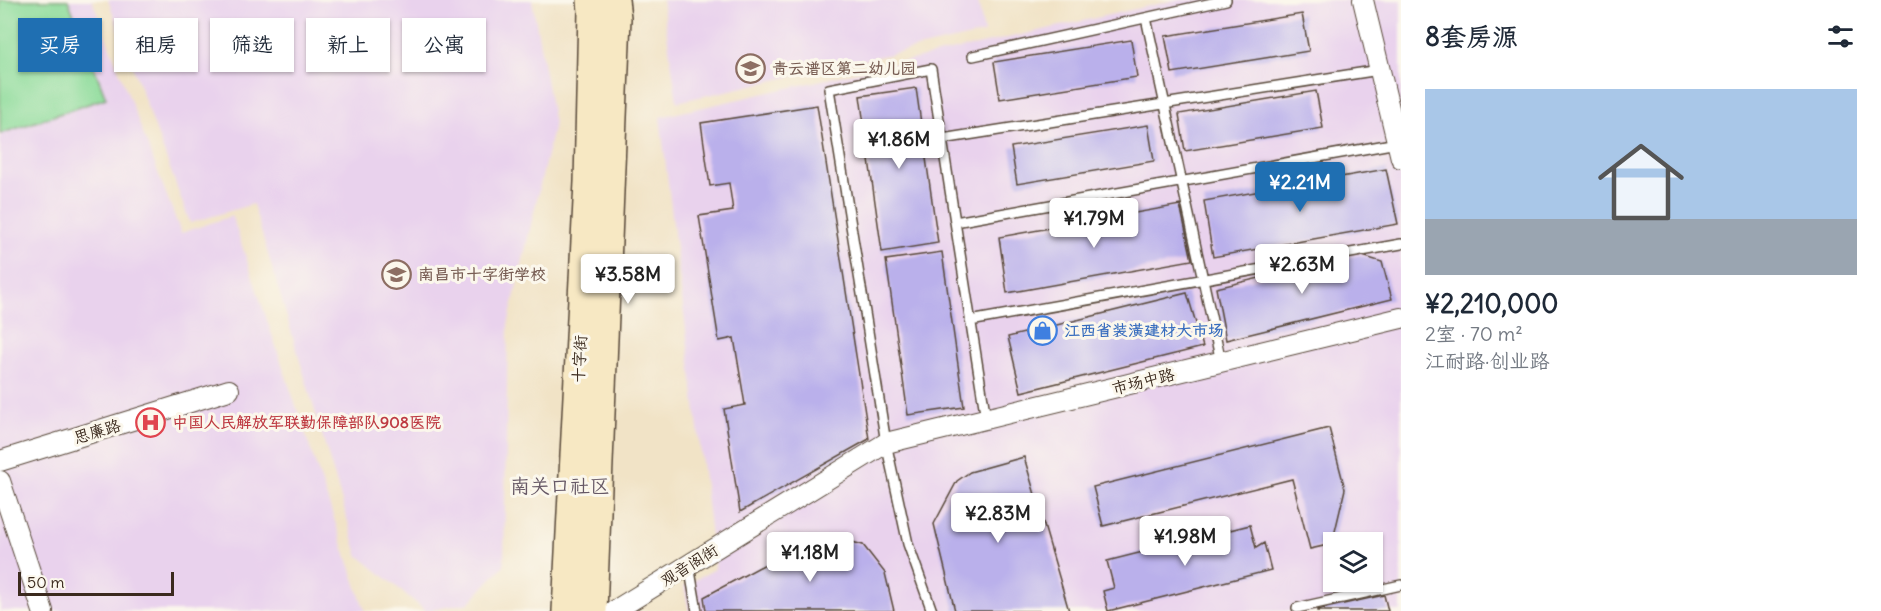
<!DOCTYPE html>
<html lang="zh">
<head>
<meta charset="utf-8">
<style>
  :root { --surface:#fff; --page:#f2f2f3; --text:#1f2937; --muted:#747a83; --accent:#1f6fb2 }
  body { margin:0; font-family:Delius,"LXGW WenKai TC",sans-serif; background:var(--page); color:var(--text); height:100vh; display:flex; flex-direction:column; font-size:22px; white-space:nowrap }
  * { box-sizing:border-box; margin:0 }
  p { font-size:20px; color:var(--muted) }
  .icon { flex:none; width:33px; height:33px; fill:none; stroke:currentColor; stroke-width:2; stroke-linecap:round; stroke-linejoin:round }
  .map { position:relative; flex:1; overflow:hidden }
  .details { display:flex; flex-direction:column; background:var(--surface); width:480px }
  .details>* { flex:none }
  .top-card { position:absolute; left:18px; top:18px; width:570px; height:54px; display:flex; gap:12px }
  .tools { position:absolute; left:1323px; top:532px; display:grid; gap:12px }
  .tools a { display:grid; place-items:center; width:60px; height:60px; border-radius:0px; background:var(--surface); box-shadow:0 2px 4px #0004; font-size:30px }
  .scale { position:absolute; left:18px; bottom:15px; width:156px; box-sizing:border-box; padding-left:6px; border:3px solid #3b2a1e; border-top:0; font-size:16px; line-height:21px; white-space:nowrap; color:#3b2a1e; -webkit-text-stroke:4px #fbf7ec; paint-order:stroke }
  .price { position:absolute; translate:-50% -51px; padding:0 14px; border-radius:6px; background:#fff; color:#222; font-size:20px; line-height:39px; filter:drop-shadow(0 2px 3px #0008) }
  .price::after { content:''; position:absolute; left:50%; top:36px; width:18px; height:14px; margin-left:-9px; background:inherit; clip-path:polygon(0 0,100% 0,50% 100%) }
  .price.active { background:var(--accent); color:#fff }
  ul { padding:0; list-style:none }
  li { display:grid; align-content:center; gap:12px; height:318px; padding:0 24px }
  li span { display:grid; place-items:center; height:186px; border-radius:0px; color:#555 }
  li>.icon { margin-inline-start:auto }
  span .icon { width:108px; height:108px; fill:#fffc; stroke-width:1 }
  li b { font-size:26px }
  h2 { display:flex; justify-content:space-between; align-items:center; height:72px; padding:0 24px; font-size:26px }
  .tag { padding:0 21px; border-radius:0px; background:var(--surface); box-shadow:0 2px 4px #0004; font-size:21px; line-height:54px }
  .tag.active { background:var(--accent); color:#fff }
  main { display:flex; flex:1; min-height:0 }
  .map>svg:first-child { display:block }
  .built { fill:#e9d2ed; fill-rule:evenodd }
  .green { fill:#8edc9b; stroke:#64835c; stroke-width:1.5 }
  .building { fill:#bab0eb }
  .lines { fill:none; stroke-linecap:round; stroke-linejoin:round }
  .service-casing { stroke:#564637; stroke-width:12 }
  .minor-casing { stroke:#564637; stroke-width:22 }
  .secondary-casing { stroke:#564637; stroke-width:30 }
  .service { stroke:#fff; stroke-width:9 }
  .minor { stroke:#fff; stroke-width:20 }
  .secondary { stroke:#f7e8c3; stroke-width:27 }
  .labels { text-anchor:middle; stroke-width:6; stroke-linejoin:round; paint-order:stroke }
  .education-label { font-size:16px; font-weight:bold; fill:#785e54; stroke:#fbf7ec; text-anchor:start }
  .shop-label { font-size:16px; font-weight:bold; fill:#366cbe; stroke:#fbf7ec; text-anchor:start }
  .street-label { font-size:16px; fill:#3b2a1e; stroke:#fbf7ec }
  .health-label { font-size:16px; font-weight:bold; fill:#be3a42; stroke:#fbf7ec; text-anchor:start }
  .quarter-label { font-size:20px; fill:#675966; stroke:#fbf7ec }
</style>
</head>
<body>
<main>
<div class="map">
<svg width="1401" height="611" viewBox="0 0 1401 611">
  <rect width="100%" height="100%" fill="#fbf7ec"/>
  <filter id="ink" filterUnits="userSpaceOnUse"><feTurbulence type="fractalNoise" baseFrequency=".0167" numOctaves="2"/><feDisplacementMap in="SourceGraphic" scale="12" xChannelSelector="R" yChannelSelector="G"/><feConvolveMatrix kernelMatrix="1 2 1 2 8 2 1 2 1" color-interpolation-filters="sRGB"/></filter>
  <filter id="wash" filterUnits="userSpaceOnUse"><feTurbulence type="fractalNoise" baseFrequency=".008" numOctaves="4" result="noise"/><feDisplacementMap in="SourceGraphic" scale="24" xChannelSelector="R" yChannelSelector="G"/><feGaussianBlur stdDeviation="1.35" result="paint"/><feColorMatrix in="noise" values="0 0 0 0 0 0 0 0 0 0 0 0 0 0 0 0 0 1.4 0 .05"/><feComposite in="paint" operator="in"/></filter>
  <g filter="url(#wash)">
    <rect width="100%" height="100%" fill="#f1e3c6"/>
    <!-- built -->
    <path class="built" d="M0 0H92L181 233 232 216 365 611H0Z
      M108 0H532L554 124 508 325 504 565 469 603 426 611 358 555 253 204 190 223Z
      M662 0H978L984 33 677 102Z
      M1175 0H1401V611H689L684 586 715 569 660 117ZM1334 543H1372V582H1334Z"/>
    <!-- green -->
    <path class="green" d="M0 0H68L106 98 0 134Z"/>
    <g id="blocks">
      <!-- building -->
      <path class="building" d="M1302 14 1309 51 1172 73 1165 36Z
        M1131 40 1137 77 1000 99 994 62Z
        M916 88 938 243 882 252 860 96Z
        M1316 91 1323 128 1185 151 1179 114Z
        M817 105 869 439 740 512 724 409 745 405 734 338 719 341 699 216 733 211 729 183 710 186 701 123Z
        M1148 125 1154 161 1017 184 1011 147Z
        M1386 169 1398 224 1213 257 1204 201Z
        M1180 205 1192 260 1007 293 999 237Z
        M942 252 964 407 908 415 886 260Z
        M1359 255 1382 262 1392 299 1226 340 1216 288Z
        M1187 293 1203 347 1021 392 1008 337Z
        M1329 428 1345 489 1332 544 1310 549 1292 479 1103 526 1093 487Z
        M1024 457 1069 611H955L934 524 957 481 970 472Z
        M1250 525 1256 548 1264 543 1271 570 1108 611 1103 591 1114 588 1107 561Z
        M841 539 863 545 885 573 894 611H706L704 597 782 555 812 543Z
        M1384 595 1388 611H1317V610Z"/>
    </g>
  </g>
  <g filter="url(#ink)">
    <use href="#blocks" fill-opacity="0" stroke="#564637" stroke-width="1.5"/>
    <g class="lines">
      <defs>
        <path id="service" d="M1146 18 1221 362
          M973 56 1226 0
          M942 139 1379 70
          M955 222 1397 143
          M970 321 1401 244
          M689 565 697 611
          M1297 608 1401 585
          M932 611 908 544 886 443 829 89 931 69 986 419"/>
        <path id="minor" d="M1363 0 1401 158
          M0 461 229 390
          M0 481 43 611
          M614 611 886 443 1401 318"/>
        <path id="secondary" d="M566 611 588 182 592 11 591 0
          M593 611 617 18 615 0"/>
      </defs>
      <!-- service casing -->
      <use href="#service" class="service-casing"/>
      <!-- minor casing -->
      <use href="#minor" class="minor-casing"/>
      <!-- secondary casing -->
      <use href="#secondary" class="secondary-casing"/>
      <!-- service -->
      <use href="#service" class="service"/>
      <!-- minor -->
      <use href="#minor" class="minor"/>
      <!-- secondary -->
      <use href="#secondary" class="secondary"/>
    </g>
  </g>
  <!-- icons -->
  <defs>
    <symbol id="school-ring" viewBox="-11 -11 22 22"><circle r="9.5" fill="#fbf7ec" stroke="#8d6e63" stroke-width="1.5"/><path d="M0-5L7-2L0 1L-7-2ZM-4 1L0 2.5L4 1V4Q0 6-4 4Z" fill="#8d6e63"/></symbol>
    <symbol id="shop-ring" viewBox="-11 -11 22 22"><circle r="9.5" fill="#fbf7ec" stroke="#3f7fe0" stroke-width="1.5"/><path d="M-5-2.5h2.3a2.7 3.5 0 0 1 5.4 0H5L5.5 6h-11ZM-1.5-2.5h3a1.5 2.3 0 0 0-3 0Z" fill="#3f7fe0"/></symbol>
    <symbol id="hospital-ring" viewBox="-11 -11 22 22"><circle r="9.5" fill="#fbf7ec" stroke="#e0444e" stroke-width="1.5"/><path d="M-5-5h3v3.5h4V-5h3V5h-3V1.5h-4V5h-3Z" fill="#e0444e"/></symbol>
  </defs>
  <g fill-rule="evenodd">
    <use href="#school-ring" x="734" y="52" width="33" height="33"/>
    <use href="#school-ring" x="380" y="258" width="33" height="33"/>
    <use href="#shop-ring" x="1026" y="314" width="33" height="33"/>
    <use href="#hospital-ring" x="134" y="406" width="33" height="33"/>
  </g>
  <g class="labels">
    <!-- education labels -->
    <g class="education-label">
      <text x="772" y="74">青云谱区第二幼儿园</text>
      <text x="418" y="280">南昌市十字街学校</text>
    </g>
    <!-- shop labels -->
    <g class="shop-label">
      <text x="1064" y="336">江西省装潢建材大市场</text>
    </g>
    <!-- street labels -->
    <g class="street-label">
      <text transform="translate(579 359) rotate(-87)" y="6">十字街</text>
      <text transform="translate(1143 381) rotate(-14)" y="6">市场中路</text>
      <text transform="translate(97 431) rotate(-17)" y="6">思廉路</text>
      <text transform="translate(689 565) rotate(-32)" y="6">观音阁街</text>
    </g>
    <!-- health labels -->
    <g class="health-label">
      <text x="172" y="428">中国人民解放军联勤保障部队908医院</text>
    </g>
    <!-- quarter labels -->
    <g class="quarter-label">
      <text x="560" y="493">南关口社区</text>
    </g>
  </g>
</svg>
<div class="tools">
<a><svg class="icon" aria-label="layers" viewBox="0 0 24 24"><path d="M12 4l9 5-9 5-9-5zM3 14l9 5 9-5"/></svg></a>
</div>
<div class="scale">50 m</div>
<b class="price" style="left:899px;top:170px">¥1.86M</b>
<b class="price active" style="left:1300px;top:213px">¥2.21M</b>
<b class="price" style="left:1094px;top:249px">¥1.79M</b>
<b class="price" style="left:1302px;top:295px">¥2.63M</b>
<b class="price" style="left:628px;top:305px">¥3.58M</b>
<b class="price" style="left:998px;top:544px">¥2.83M</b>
<b class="price" style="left:1185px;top:567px">¥1.98M</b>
<b class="price" style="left:810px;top:583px">¥1.18M</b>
<div class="top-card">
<a class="tag active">买房</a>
<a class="tag">租房</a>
<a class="tag">筛选</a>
<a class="tag">新上</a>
<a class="tag">公寓</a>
</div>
</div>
<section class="details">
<h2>8套房源<svg class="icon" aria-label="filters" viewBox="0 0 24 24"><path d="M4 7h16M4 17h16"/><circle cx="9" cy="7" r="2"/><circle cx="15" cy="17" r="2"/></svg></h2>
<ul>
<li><span style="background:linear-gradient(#a9c7e8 70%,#9aa5b1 0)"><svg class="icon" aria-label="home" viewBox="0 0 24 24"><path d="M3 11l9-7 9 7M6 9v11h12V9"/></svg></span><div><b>¥2,210,000</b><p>2室 · 70 m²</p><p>江耐路·创业路</p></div></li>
</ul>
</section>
</main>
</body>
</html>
